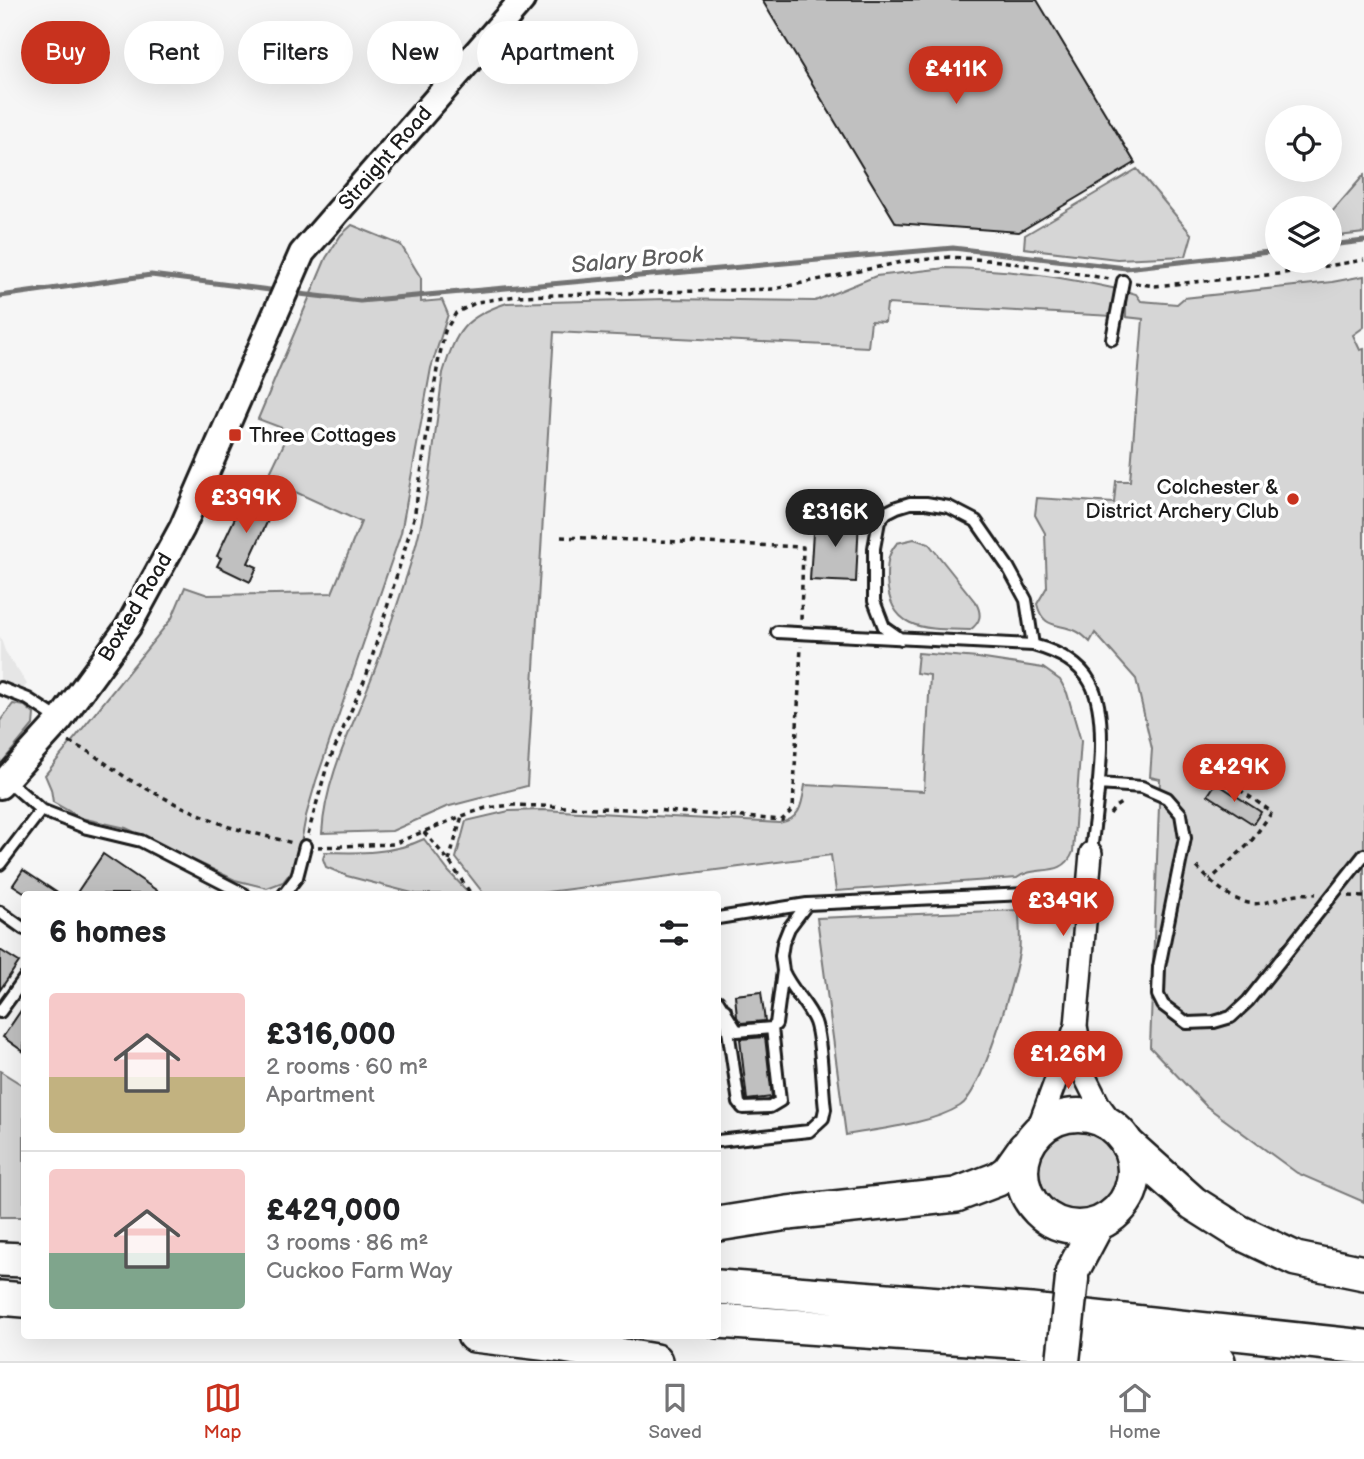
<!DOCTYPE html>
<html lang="en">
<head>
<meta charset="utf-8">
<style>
  :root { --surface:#fff; --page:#f6f6f6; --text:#202124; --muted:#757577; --line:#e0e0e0; --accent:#c8321e }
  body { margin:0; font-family:"Balsamiq Sans",sans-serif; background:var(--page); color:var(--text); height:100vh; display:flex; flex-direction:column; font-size:26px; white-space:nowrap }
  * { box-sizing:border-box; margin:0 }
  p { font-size:23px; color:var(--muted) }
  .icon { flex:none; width:38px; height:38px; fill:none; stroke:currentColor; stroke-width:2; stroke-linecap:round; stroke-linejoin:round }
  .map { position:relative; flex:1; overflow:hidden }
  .side { position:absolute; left:21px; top:891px; width:700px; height:448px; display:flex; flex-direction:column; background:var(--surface); border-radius:7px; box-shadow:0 7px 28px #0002 }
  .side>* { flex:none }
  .banner { position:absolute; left:21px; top:21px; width:700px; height:63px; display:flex; gap:14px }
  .fabs { position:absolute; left:1265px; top:105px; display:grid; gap:14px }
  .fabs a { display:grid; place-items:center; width:77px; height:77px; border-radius:50%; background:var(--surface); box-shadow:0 7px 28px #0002; font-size:35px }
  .price { position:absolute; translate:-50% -60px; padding:0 16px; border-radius:24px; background:var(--accent); color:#fff; font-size:23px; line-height:46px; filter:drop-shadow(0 2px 4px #0008) }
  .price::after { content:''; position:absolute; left:50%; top:42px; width:21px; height:16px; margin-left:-10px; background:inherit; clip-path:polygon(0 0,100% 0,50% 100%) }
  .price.current { background:#222; color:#fff }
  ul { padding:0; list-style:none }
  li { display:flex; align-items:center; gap:21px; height:175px; padding:0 28px }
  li+li { border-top:2px solid var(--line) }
  li span { display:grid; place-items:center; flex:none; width:196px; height:140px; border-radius:7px; color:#555 }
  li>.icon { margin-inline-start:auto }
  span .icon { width:84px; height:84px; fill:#fffc; stroke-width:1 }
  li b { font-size:30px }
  h2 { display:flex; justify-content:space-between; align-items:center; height:84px; padding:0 28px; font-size:30px }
  .tag { padding:0 24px; border-radius:32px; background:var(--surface); box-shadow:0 7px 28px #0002; font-size:24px; line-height:63px }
  .tag.current { background:var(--accent); color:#fff }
  .dock { display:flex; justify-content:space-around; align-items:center; height:98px; border-top:2px solid var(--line); background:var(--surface); font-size:19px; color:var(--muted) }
  .dock a { display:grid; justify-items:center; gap:4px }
  .dock .current { color:var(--accent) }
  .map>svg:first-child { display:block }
  .built { fill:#e6e6e6 }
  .green { fill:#d6d6d6; stroke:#797979; stroke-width:2 }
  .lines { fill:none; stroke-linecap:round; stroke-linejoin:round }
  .stream { stroke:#727272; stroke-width:5 }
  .building { fill:#c0c0c0; stroke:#1c1c1c; stroke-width:2 }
  .service-casing { stroke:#1c1c1c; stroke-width:16 }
  .minor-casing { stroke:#1c1c1c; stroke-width:26 }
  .tertiary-casing { stroke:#1c1c1c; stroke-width:30 }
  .primary-casing { stroke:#1c1c1c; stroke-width:37 }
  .trunk-casing { stroke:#1c1c1c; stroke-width:38 }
  .path { stroke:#1c1c1c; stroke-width:3.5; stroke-dasharray:5 5; stroke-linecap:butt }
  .service { stroke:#fff; stroke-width:10 }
  .minor { stroke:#fff; stroke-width:21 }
  .tertiary { stroke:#fff; stroke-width:24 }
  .primary { stroke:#fff; stroke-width:32 }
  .trunk { stroke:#fff; stroke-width:33 }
  .primary-bridge-casing { stroke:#1c1c1c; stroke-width:37; stroke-linecap:butt }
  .primary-bridge { stroke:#fff; stroke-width:32 }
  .poi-dot { fill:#c8321e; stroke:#fff; stroke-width:2.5 }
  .labels { text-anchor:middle; stroke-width:7; stroke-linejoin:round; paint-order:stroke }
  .street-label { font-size:21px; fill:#1c1c1c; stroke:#fff }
  .poi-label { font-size:21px; fill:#1c1c1c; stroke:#fff; text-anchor:start }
  .water-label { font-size:23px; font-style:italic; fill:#5d5d5d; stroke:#fff }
</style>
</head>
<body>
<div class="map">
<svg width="1364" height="1361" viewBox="0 0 1364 1361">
  <rect width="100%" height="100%" fill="#f6f6f6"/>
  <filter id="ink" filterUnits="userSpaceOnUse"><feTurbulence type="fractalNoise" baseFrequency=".0143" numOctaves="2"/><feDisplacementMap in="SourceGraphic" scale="14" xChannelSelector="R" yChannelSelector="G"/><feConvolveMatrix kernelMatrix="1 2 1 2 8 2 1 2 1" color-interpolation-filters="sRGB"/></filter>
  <g filter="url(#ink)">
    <!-- built -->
    <path class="built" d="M0 636 5 651 27 684 15 699 0 695Z"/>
    <!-- green -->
    <path class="green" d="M1137 169 1192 235 1186 256 1117 259 1024 248 1025 235Z
      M1364 175V233L1330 237V214Z
      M352 225 401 245 421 278V302L442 300 448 314 431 368 401 533 316 781 306 816 297 864 283 882 267 888 235 880 126 828 81 818 53 802 51 789 45 775 172 618 185 587 208 595 332 593 361 522 267 479 290 431 258 419 326 258 341 235Z
      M946 268C1004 269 1061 276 1117 289L1113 316 887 304 885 322 871 321 868 347 554 332 527 786 446 807 392 831 322 833C326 768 361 713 381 652 393 616 407 579 417 541 431 487 435 429 443 373 456 331 464 317 507 303L667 299 815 301 876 276Z
      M1364 276V327L1353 335 1360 350 1364 349V1202L1297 1173 1206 1106 1150 1047 1160 779 1150 777 1152 749 1136 679 1095 633 1090 642C1086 638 1081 633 1076 631 1057 623 1043 629 1037 604L1047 587 1045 533 1035 515 1037 498 1114 503 1116 481H1130L1143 319 1126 317V291L1136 294 1141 301 1177 304 1184 298 1332 282Z
      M914 539 929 544 976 603C982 614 981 622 970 630 926 629 889 632 887 579 887 564 887 555 897 543Z
      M918 653 978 658 1043 668 1060 680 1067 693 1081 741 1073 852C1063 879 1035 864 1017 878L836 891 831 855 532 894H484L456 858 466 821 509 811 543 810 779 823C801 820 802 803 805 785L924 791 930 675 916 673Z
      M13 704 25 706 34 714 33 725 0 765V721Z
      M424 839 449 872 470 894H416L347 876 326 867 323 859 325 852C359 853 393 854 424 839Z
      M1019 910C1019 924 1021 939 1019 953 1014 981 982 1093 960 1106 931 1124 879 1129 846 1135L817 918Z
      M0 1071 24 1086V1217H0Z
      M1035 1171a42 42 0 1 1 84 0a42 42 0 1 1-84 0Z"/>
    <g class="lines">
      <!-- stream -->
      <path class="stream" d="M1330 245 1364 241
        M291 293 360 301 953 248 1126 268 1278 251
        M0 296 151 275 278 291"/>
    </g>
    <!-- building -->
    <path class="building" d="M762 0H1037L1135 163 1019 232 896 223Z
      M249 488 277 501 248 563 257 567 250 582 217 566 221 558 217 556Z
      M814 516 859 518 856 582 810 580Z
      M1216 783 1261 812 1253 824 1208 795Z
      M103 854 162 894H76Z
      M23 870 59 894H27L13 885Z
      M0 950 19 962 0 990Z
      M761 992 765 1021 741 1023 737 1017 735 995Z
      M24 1006V1052L3 1037Z
      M765 1037 772 1097 747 1100 740 1039Z"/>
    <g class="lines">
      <defs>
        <path id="service" d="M1112 339 1123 281
          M777 632 1033 645C1055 651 1079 662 1090 682 1112 720 1095 810 1091 853
          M901 639 884 627 874 601V548L879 521 887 512 897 507 910 503H926L949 507 976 521 1008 567 1026 600 1033 645
          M0 688 28 699 60 720
          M6 779 41 810 87 828 141 841 244 894
          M1098 784 1142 787 1167 798 1181 814 1185 838 1159 967 1158 995 1163 1005 1187 1023 1214 1022 1231 1017 1248 1001 1364 855
          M0 864 41 810
          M284 894 297 877 305 846
          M0 912 24 929
          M718 918 807 904 1049 893H1088
          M718 1001 737 1031 772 1028 776 1024 783 971 781 956 783 943 789 928 807 904
          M725 1010 739 1103 743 1108 770 1107 780 1101 772 1028
          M0 1012 24 979
          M718 1141 809 1131 823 1118 825 1109C822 1087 822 1041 815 1022 808 1004 791 990 783 971"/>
        <path id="minor" d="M1091 853 1076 1026 1086 1079 1099 1105 1118 1131
          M1037 1131 1076 1026"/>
        <path id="tertiary" d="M0 786 60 720 128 627 182 528 302 253 522 0"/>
        <path id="primary" d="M1022 1171a56 56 0 1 1 112 0a56 56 0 1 1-112 0Z
          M1072 1279V1272L1097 1225"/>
        <path id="trunk" d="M1128 1145 1193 1203 1239 1232 1296 1259 1364 1273
          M718 1224 788 1213 956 1195 998 1179 1008 1172 1025 1148
          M0 1259 24 1260
          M718 1287 1031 1311 1364 1347
          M0 1298 24 1300
          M718 1321 1027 1342 1218 1361
          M474 1335 558 1345 655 1361"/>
      </defs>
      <!-- service casing -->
      <use href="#service" class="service-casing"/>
      <!-- minor casing -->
      <use href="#minor" class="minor-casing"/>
      <!-- tertiary casing -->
      <use href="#tertiary" class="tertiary-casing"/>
      <!-- primary casing -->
      <use href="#primary" class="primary-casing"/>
      <!-- trunk casing -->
      <use href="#trunk" class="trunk-casing"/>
      <!-- path -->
      <path class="path" d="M1135 283 1154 286 1278 274 1364 260
        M561 537 803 547 801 621
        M69 742 91 753 128 779 178 805 229 827 293 843
        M1190 756 1272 812 1250 843 1210 880
        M1110 814 1115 807 1124 801
        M424 832 449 861 471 894
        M308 834 327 766 367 674 414 518 438 363 445 331 456 313 477 302 517 296 774 289 902 262 949 257 1001 261 1110 279
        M318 847 393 844 462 816 486 808 513 805 653 810 782 820 793 809 801 646
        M449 861 462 816
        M1197 867C1212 883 1237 908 1262 903 1285 899 1289 892 1316 894
        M1349 896 1364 897
        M1121 1224 1138 1197 1140 1188"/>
      <!-- service -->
      <use href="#service" class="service"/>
      <!-- minor -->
      <use href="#minor" class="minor"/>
      <!-- tertiary -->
      <use href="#tertiary" class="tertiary"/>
      <!-- primary -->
      <use href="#primary" class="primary"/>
      <!-- trunk -->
      <use href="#trunk" class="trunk"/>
      <defs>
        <path id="primary-bridge" d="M1063 1361 1072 1279"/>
      </defs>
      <!-- primary-bridge casing -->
      <use href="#primary-bridge" class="primary-bridge-casing"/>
      <!-- primary-bridge -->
      <use href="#primary-bridge" class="primary-bridge"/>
    </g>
  </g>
  <!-- markers -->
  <g class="poi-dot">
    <rect x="228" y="428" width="14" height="14" rx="3.5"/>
    <circle cx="1293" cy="499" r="7"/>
  </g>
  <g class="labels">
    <!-- street labels -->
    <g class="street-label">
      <text transform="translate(385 158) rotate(-49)" y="7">Straight Road</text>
      <text transform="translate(135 607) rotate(-59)" y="7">Boxted Road</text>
    </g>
    <!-- poi labels -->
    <g class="poi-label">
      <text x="249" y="442">Three Cottages</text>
      <text x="1279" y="494" text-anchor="end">Colchester &amp;<tspan x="1279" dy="24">District Archery Club</tspan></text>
    </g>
    <!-- water labels -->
    <g class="water-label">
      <text transform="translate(637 259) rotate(-5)" y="8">Salary Brook</text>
    </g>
  </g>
</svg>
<div class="fabs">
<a><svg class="icon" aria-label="locate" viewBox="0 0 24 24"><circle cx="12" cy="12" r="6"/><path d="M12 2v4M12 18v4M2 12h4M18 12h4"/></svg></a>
<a><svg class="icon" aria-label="layers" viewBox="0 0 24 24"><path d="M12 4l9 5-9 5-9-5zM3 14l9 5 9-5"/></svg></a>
</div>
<b class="price" style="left:956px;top:106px">£411K</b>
<b class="price" style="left:246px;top:535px">£399K</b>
<b class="price current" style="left:835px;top:549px">£316K</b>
<b class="price" style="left:1234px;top:804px">£429K</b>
<b class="price" style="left:1063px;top:938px">£349K</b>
<b class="price" style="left:1068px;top:1091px">£1.26M</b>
<div class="banner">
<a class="tag current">Buy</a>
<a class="tag">Rent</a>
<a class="tag">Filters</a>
<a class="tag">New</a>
<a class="tag">Apartment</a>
</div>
<section class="side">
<h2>6 homes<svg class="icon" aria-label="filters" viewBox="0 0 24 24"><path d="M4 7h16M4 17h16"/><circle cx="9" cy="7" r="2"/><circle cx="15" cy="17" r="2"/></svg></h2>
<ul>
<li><span style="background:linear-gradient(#f6c9c9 60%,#c2b280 0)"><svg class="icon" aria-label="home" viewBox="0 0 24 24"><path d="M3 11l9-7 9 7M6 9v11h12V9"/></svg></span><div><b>£316,000</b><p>2 rooms · 60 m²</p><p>Apartment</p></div></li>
<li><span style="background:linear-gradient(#f6c9c9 60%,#7fa58c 0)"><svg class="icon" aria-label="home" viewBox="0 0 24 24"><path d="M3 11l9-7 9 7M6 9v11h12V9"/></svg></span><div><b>£429,000</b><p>3 rooms · 86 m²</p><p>Cuckoo Farm Way</p></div></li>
</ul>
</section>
</div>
<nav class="dock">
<a class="current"><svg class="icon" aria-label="map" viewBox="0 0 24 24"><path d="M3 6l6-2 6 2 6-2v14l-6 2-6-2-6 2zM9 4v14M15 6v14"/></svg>Map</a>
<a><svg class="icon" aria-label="saved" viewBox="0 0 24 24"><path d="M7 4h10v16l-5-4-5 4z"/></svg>Saved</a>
<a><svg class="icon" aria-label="home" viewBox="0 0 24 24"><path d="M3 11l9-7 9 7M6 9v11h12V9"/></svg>Home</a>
</nav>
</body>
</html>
